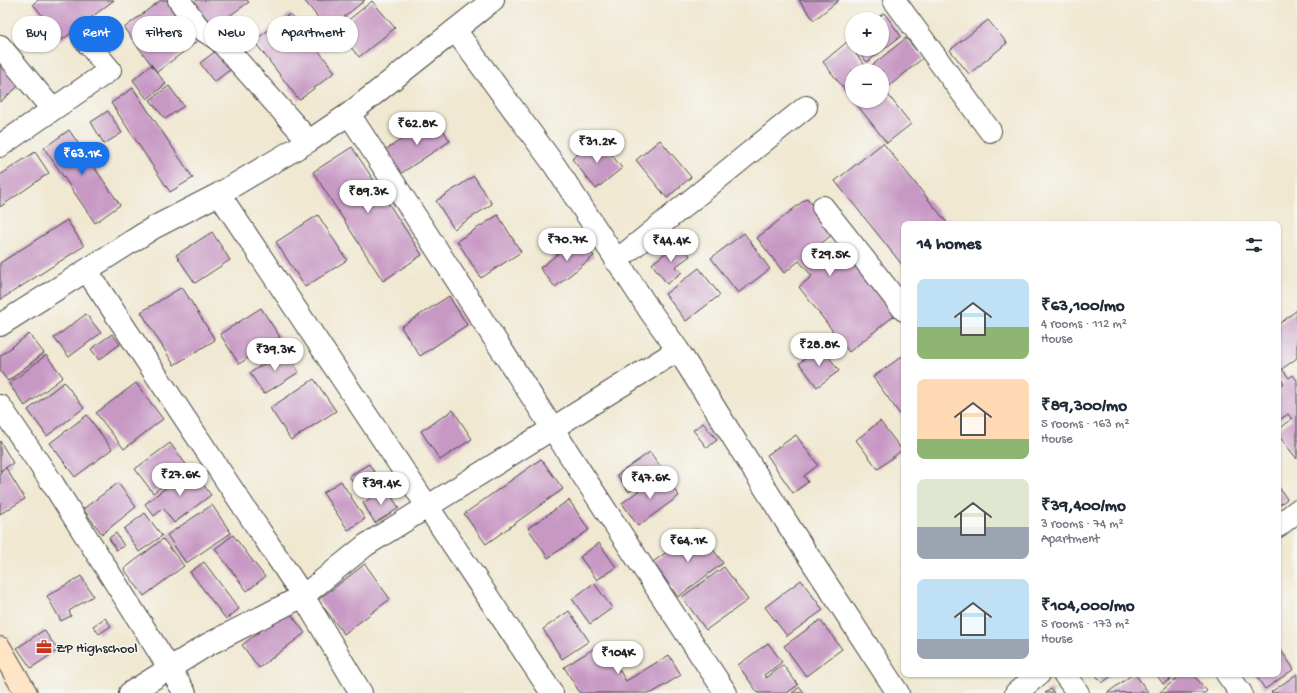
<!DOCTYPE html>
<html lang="en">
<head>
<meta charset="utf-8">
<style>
  :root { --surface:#fff; --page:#f6f6f7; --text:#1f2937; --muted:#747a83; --accent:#1a73e8 }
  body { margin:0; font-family:"Gochi Hand",sans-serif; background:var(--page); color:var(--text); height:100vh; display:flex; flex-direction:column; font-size:15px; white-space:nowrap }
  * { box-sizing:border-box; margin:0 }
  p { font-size:13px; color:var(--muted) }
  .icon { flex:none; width:22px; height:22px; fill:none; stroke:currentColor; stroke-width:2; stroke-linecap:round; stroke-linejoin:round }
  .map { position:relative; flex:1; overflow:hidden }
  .sheet { position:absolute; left:901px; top:221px; width:380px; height:456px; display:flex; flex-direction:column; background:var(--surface); border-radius:8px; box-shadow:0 1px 3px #0004 }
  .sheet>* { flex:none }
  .banner { position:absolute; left:12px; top:16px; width:380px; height:36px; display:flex; gap:8px }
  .controls { position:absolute; left:845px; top:12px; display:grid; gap:8px }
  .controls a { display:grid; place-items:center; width:44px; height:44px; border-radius:50%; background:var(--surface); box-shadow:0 1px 3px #0004; font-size:20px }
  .price { position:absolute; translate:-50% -34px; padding:0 9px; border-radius:14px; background:#fff; color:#222; font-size:13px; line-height:26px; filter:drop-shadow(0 1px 2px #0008) }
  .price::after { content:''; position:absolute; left:50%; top:24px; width:12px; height:9px; margin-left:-6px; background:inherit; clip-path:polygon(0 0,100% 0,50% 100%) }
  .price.selected { background:var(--accent); color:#fff }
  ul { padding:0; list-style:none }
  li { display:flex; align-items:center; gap:12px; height:100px; padding:0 16px }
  li span { display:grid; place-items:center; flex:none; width:112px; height:80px; border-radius:8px; color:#555 }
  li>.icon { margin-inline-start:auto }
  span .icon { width:48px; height:48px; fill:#fffc; stroke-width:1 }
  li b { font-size:17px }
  h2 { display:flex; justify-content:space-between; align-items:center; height:48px; padding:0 16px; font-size:17px }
  .tag { padding:0 14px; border-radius:18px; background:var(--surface); box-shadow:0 1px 3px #0004; font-size:14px; line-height:36px }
  .tag.selected { background:var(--accent); color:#fff }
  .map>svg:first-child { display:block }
  .building { fill:#c798c4 }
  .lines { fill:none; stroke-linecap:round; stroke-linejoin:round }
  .minor-casing { stroke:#494744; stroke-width:24 }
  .secondary-casing { stroke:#494744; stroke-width:24 }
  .minor { stroke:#fff; stroke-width:22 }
  .secondary { stroke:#ffe4c6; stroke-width:22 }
  .labels { text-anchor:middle; stroke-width:3; stroke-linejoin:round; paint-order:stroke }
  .poi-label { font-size:14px; fill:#2b2b2b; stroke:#f6f6f2; text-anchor:start }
</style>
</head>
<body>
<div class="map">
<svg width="1297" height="693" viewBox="0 0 1297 693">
  <rect width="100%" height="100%" fill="#f6f6f2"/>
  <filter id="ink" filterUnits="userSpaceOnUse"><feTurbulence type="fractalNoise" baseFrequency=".025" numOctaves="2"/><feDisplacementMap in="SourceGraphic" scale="8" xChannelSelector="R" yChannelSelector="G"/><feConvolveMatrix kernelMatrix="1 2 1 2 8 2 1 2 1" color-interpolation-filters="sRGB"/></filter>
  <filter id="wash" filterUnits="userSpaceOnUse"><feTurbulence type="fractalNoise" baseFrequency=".012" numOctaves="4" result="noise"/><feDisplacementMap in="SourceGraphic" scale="16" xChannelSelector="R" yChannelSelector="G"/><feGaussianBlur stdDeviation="0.9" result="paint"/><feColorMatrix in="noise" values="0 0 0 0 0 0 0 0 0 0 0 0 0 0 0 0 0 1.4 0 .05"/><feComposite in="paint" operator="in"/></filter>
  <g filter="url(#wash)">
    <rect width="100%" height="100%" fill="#f0e8d1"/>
    <g id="blocks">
      <!-- building -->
      <path class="building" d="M38 0H114L62 40 33 4Z
        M161 0H168L199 40 157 72 124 28Z
        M197 0H247L249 2 208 31 189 6Z
        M304 0H365L328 30Z
        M799 0H839L814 20Z
        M372 1 395 28 359 57 344 39 347 36 340 27Z
        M884 13 901 36 867 62 856 49H882V19H876Z
        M290 14 335 72 299 100 254 41Z
        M988 20 1007 43 969 74 950 50Z
        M906 38 923 58 887 88 882 81V71H874L870 67Z
        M847 42 869 71H852V99L823 62Z
        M221 47 235 66 214 82 200 63Z
        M0 59 21 84 0 102Z
        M151 65 166 84 147 99 133 80Z
        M169 86 184 106 165 119 150 100Z
        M882 87 911 124 887 143 854 101H882Z
        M133 88 193 178 170 192 111 103Z
        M108 111 122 133 104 144 91 122Z
        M435 118 450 141 400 174 385 150Z
        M69 130 120 205 95 223 44 148Z
        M598 138 622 168 596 189 572 159Z
        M660 140 691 177 667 198 636 160Z
        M883 143 948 224H904V267L835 181Z
        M352 147 422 255 383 281 313 172Z
        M35 152 49 173 0 207V175Z
        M474 176 492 204 454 229 436 201Z
        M807 198 834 233 813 250 827 267 851 249 900 311 849 352 799 287 812 276 799 261 784 273 757 238Z
        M318 215 347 260 305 287 276 242Z
        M498 215 521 252 481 278 457 241Z
        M67 220 84 246 0 300V263Z
        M212 232 230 260 195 283 176 255Z
        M744 233 770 269 738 293 711 258Z
        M579 237 594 256 555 287 540 268Z
        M679 242 690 256 675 267 682 272 667 284 652 264Z
        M699 268 720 295 686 321 665 294Z
        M182 287 215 340 174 365 141 312Z
        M449 296 467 325 420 356 401 327Z
        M261 308 280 337 239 364 220 334Z
        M1297 310V358L1282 369 1289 378 1293 375 1297 380V459L1278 435V430L1292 419 1288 414 1278 421V387L1284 383 1280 378 1278 379V325Z
        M86 314 101 333 69 357 54 338Z
        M29 334 44 353 8 381 0 371V356Z
        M112 334 120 344 99 360 91 349Z
        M822 347 839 371 817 387 799 363Z
        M285 350 299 372 264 394 250 373Z
        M46 355 63 377 25 406 9 384Z
        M904 355V420L873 377Z
        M314 379 336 411 291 440 270 408Z
        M64 382 84 408 47 436 28 410Z
        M136 383 163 419 124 449 96 413Z
        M453 410 472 439 440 460 421 431Z
        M87 415 112 449 75 477 50 443Z
        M880 421 902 450 878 469 856 440Z
        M703 423 717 440 707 448 693 430Z
        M796 435 818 465 804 476 808 482 793 493 767 455Z
        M0 441 13 463 0 471Z
        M170 443 188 467 153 493 135 469Z
        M650 452 662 469 629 492 617 475Z
        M541 459 563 489 486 544 464 514Z
        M369 464 382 484 363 497 349 476Z
        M6 468 25 499 0 514V472Z
        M191 468 211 495 174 523 163 508 154 516 145 504Z
        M663 473 679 496 638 526 622 503Z
        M341 481 365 519 348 530 323 493Z
        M118 483 136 507 102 534 83 509Z
        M1278 486 1287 499 1278 506Z
        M386 488 399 508 375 523 363 503Z
        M569 500 589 530 548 558 528 528Z
        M212 505 231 533 186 563 167 535Z
        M145 513 162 536 139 552 124 529Z
        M698 529 723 563 678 597 653 562Z
        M116 533 124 546 116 550 109 538Z
        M233 535 265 577 247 591 215 549Z
        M163 539 184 566 144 596 124 569Z
        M599 543 616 567 597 580 580 557Z
        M204 562 239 609 226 619 190 572Z
        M365 564 390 599 344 634 318 600Z
        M724 567 748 600 706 630 682 597Z
        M81 576 93 596 69 611 71 616 61 621 47 596Z
        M801 580 823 610 787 636 765 607Z
        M594 583 612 608 590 624 572 599Z
        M288 610 305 633 259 668 242 645Z
        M569 611 589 641 562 659 543 629Z
        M105 618 111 626 99 634 93 626Z
        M820 620 842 649 806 676 784 646Z
        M44 630 58 650 31 668 17 648Z
        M603 643 626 681 669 655 681 675 652 693H580L564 667Z
        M768 643 782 662 764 675 766 678 783 665 798 685 787 693H758L738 665Z
        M1278 646 1294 669 1265 689 1255 674H1278Z
        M1095 674H1114L1102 683Z
        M1133 674H1135L1148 692 1107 693Z
        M1156 674H1178L1163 684Z
        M1182 674H1193L1207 691 1205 693H1159Z
        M1297 674V693H1272L1271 692Z
        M800 687 804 693H792Z
        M1051 689 1054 693H1045Z"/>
    </g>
  </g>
  <g filter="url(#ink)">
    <use href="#blocks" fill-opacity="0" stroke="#494744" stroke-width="1"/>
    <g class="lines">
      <defs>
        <path id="minor" d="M179 0 198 27 219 40 309 141
          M894 0 990 131
          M455 30 553 163 650 311 678 350 794 534 898 693
          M0 46 52 109
          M349 114C475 307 598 502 726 693
          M0 146 110 70 84 39
          M219 194 552 693
          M823 207 904 310
          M616 261 806 107
          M87 271 303 596 361 693
          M0 325 153 228 219 194 309 141 349 114 493 0
          M0 406 53 484 185 693
          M1278 526 1297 511
          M1064 674 1078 693
          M1227 674 1241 693
          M130 693 207 645 303 596 366 545 678 350
          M1016 693 1039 674"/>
        <path id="secondary" d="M0 648 26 693"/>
      </defs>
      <!-- minor casing -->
      <use href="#minor" class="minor-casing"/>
      <!-- secondary casing -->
      <use href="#secondary" class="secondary-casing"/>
      <!-- minor -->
      <use href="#minor" class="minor"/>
      <!-- secondary -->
      <use href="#secondary" class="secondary"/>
    </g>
  </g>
  <!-- icons -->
  <defs>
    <symbol id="office-bare" viewBox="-9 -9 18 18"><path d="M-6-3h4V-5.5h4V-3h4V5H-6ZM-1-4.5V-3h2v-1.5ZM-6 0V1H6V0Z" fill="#c8321e" stroke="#f6f6f2" stroke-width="2.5" paint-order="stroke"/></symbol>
  </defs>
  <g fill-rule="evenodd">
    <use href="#office-bare" x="33" y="636" width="22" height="22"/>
  </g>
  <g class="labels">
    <!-- poi labels -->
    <g class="poi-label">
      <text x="56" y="652">ZP Highschool</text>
    </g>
  </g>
</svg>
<div class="controls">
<a>+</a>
<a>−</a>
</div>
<b class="price" style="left:417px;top:146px">₹62.8K</b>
<b class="price" style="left:597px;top:164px">₹31.2K</b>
<b class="price selected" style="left:82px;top:176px">₹63.1K</b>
<b class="price" style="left:368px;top:214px">₹89.3K</b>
<b class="price" style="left:567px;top:262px">₹70.7K</b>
<b class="price" style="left:671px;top:263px">₹44.4K</b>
<b class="price" style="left:830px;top:277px">₹29.5K</b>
<b class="price" style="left:819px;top:367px">₹28.8K</b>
<b class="price" style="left:275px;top:372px">₹39.3K</b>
<b class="price" style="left:180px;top:497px">₹27.6K</b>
<b class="price" style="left:650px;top:500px">₹47.6K</b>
<b class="price" style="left:381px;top:506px">₹39.4K</b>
<b class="price" style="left:688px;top:563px">₹64.1K</b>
<b class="price" style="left:618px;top:675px">₹104K</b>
<div class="banner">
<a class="tag">Buy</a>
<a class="tag selected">Rent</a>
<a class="tag">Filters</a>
<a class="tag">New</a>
<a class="tag">Apartment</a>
</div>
<section class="sheet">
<h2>14 homes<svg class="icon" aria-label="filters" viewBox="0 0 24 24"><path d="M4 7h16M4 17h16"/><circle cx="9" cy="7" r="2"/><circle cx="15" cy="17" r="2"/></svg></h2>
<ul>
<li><span style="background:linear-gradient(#bfe0f5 60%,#8fb573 0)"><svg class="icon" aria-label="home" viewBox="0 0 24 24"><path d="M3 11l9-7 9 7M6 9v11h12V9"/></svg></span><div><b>₹63,100/mo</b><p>4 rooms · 112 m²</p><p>House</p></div></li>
<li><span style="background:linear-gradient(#ffd9b3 75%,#8fb573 0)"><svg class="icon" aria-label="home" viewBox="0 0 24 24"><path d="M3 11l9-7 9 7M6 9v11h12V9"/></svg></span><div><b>₹89,300/mo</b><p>5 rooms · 163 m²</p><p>House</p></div></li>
<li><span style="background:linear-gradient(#dfe7d0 60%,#9aa5b1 0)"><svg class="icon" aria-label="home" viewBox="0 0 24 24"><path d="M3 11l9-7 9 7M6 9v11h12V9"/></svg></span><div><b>₹39,400/mo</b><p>3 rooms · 74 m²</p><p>Apartment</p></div></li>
<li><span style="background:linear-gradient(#bfe0f5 75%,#9aa5b1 0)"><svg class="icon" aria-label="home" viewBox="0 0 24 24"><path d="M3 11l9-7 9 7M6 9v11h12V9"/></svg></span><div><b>₹104,000/mo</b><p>5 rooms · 173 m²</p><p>House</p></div></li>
</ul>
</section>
</div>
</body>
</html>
